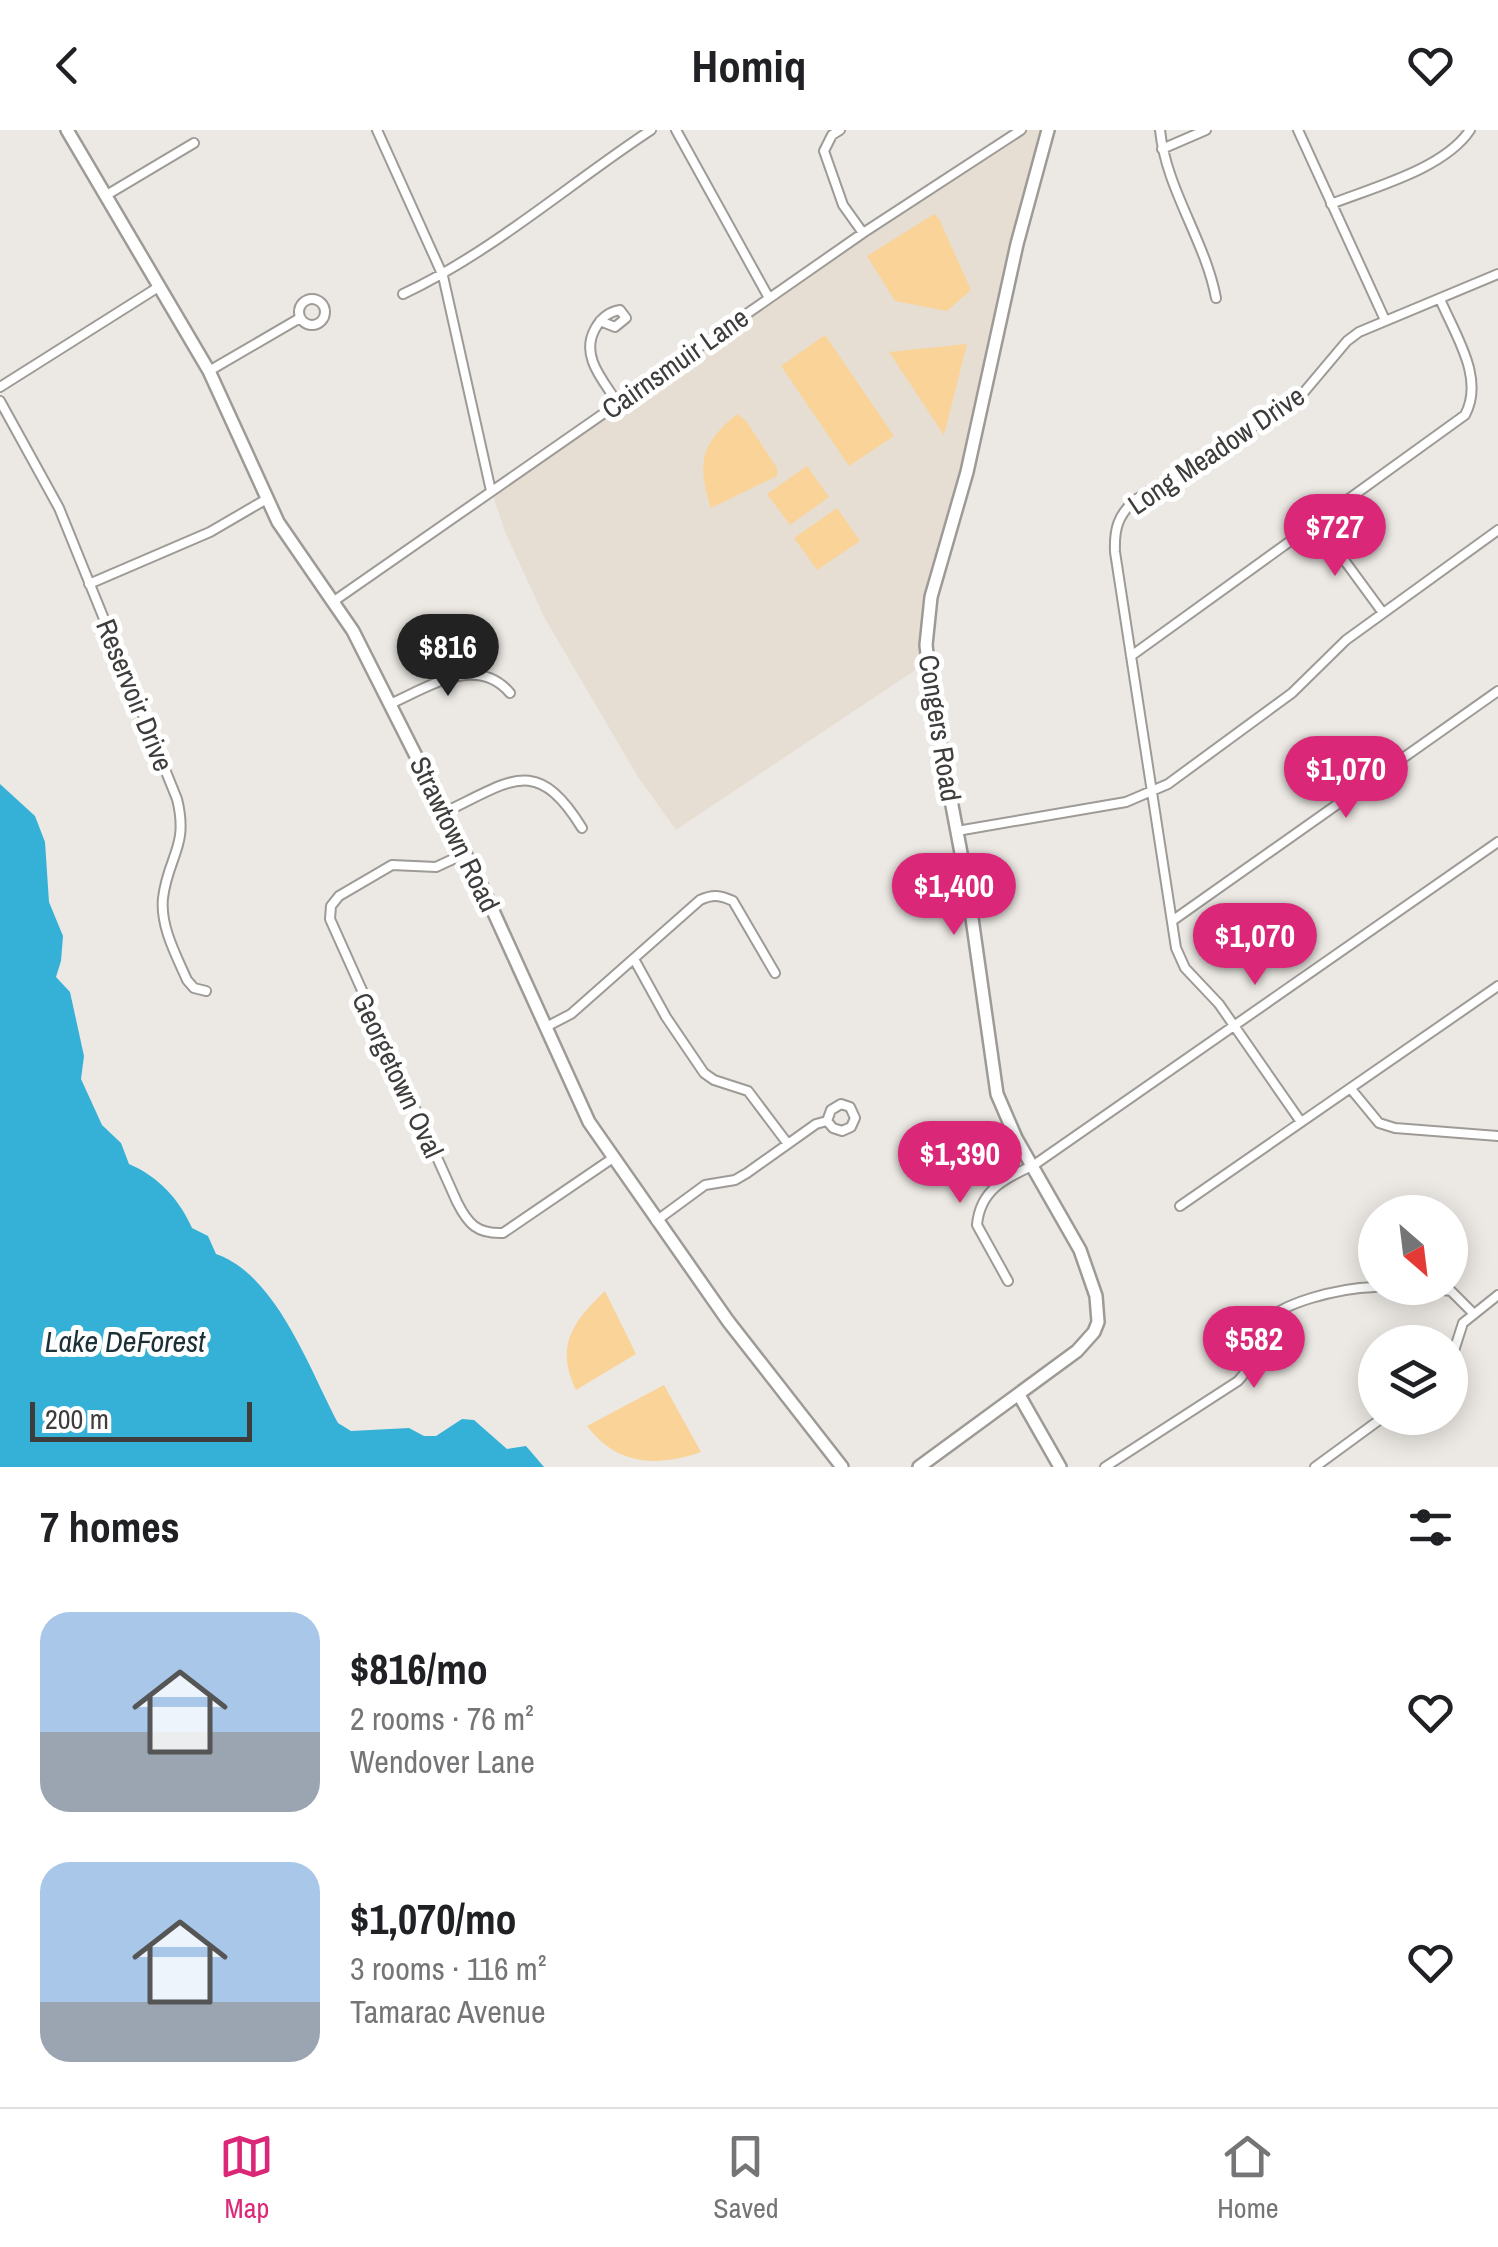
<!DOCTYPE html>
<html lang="en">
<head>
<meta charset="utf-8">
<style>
  :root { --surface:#fff; --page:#f6f6f6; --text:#202124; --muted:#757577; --line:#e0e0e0; --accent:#db2777 }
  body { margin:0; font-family:"Archivo Narrow",sans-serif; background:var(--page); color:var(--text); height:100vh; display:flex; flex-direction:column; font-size:38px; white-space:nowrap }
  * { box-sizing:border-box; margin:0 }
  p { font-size:32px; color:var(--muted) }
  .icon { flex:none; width:55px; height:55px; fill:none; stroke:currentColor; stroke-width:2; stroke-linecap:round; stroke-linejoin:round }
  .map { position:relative; height:1337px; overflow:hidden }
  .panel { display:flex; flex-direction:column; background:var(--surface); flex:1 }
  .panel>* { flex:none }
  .needle { width:65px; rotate:152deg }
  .buttons { position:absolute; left:1358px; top:1065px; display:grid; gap:20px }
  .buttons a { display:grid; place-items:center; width:110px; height:110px; border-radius:50%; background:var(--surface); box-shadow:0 5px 25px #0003; font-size:50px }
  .scale { position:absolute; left:30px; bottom:25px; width:222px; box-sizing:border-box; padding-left:10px; border:5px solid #3e3d3b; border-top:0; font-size:28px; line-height:35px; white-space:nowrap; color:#3e3d3b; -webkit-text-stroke:8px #fff; paint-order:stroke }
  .price { position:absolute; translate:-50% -85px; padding:0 22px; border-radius:35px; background:var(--accent); color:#fff; font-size:32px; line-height:65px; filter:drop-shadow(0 2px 5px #0008) }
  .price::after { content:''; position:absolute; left:50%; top:60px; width:30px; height:22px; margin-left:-15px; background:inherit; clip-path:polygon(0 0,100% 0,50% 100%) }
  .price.active { background:#222; color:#fff }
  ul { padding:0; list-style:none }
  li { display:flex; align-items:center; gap:30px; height:250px; padding:0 40px }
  li span { display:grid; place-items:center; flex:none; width:280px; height:200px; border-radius:30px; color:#555 }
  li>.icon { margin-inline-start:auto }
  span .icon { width:120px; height:120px; fill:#fffc; stroke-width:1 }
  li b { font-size:42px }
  h2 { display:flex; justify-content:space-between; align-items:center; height:120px; padding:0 40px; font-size:42px }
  header { display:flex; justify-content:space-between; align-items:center; height:130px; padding:0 40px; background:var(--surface); font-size:45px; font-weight:800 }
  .tab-bar { display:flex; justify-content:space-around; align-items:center; height:140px; border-top:2px solid var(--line); background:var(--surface); font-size:28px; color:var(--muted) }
  .tab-bar a { display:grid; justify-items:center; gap:5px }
  .tab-bar .active { color:var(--accent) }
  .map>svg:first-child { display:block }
  .built { fill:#e6ded3 }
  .green { fill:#fad399 }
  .water { fill:#35b1d7 }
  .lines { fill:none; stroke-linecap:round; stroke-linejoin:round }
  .street-casing { stroke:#9e9b96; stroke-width:12 }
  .secondary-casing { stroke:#9e9b96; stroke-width:16 }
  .street { stroke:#fff; stroke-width:8 }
  .secondary { stroke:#fff; stroke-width:11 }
  .labels { text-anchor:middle; stroke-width:10; stroke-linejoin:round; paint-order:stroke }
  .street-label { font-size:28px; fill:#3e3d3b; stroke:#fff }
  .water-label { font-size:30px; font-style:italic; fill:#1c3038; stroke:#fff }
</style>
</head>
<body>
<header><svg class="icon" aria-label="back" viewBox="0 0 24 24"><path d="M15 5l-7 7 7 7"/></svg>Homiq<svg class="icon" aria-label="heart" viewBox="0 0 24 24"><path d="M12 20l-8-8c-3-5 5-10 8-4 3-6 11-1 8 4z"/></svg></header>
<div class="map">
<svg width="1498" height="1337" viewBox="0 0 1498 1337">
  <rect width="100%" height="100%" fill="#ece9e4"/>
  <!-- built -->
  <path class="built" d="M1021 0H1048L931 467 926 533 676 700 638 647 544 487 506 404 491 361Z"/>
  <!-- green -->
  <path class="green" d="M934 84 939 89 971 160 947 181 895 171 867 126Z
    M825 205 894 306 849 336 781 236Z
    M967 214 944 305 889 222Z
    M737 284 746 291 777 338V346L711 378C697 333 700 315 737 284Z
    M807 336 829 367 790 395 767 364Z
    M837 378 860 411 817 440 794 408Z
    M605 1161 636 1224 576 1260C555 1217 572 1192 605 1161Z
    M664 1255 701 1322C658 1337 617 1336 587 1296Z"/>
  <!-- water -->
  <path class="water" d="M0 654 35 686 45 712 49 772 63 806 61 831 56 847 70 862 84 926 81 949 102 995 121 1013 129 1034C158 1046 180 1070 192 1098L208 1106 216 1124C277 1145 310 1241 338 1293L351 1301 409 1298 424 1306H436L462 1289 474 1290 507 1319 526 1316 544 1337H0Z"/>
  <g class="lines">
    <defs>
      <path id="street" d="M377 0 443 146 491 361
        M676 0 769 168
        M840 0 832 5 824 21 843 75 863 103
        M1160 0C1166 59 1205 110 1216 168
        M1298 0 1385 190
        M1162 19 1206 0
        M105 66 194 13
        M1331 74C1374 57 1444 39 1470 0
        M403 164C491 123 569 54 651 0
        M299 182a13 13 0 1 1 26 0a13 13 0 1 1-26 0Z
        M600 191 615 197 626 188 620 180C608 182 601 188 595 199 580 226 603 250 617 272
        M209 241 300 188
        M0 257 160 156
        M0 271 59 378 177 669C189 717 168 726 163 768 160 796 176 825 187 850L194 858 206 861
        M1317 393 1383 483
        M89 454 210 402 265 370
        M334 471 863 103 1021 0
        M1131 526 1465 285C1485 248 1455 205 1440 169
        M390 574C428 557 477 524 510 563
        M445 682C511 651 536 624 582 698
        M957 701 1126 672 1168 654 1292 563 1346 510 1498 400
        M464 724 436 737 392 735 339 766 331 776 330 789 457 1072C468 1094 477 1104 503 1103L613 1028
        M1172 791 1498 561
        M634 829 666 887 704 943 714 950 748 961 788 1014
        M546 897 571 884 700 770C713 764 720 765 733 771L775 843
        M1351 959 1379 993 1395 998 1498 1006
        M1301 992 1219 874 1185 838 1176 818 1115 422C1114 399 1118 385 1135 370L1299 268 1347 211 1359 202 1498 144
        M1180 1076 1498 856
        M656 1091 705 1055 735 1050 747 1043 816 994 827 991 833 998 842 1001 851 997 855 988 850 977 841 974 831 980 827 991
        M1008 1151 977 1095C980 1060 1005 1048 1034 1035L1498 712
        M1426 1158 1451 1161 1473 1183
        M1450 1233 1463 1193 1498 1165
        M1105 1337 1238 1251C1254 1235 1250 1220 1259 1201 1273 1171 1345 1158 1375 1157
        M1315 1337 1382 1288"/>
      <path id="secondary" d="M67 0 209 241 278 392 353 501 484 761 589 992 728 1191 842 1337
        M1019 1265 1060 1337
        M919 1337 1077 1221 1094 1202 1098 1192 1096 1166 1080 1120 1016 1008 997 964 968 760 933 575 926 515 931 467 967 342 1017 114 1048 0"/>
    </defs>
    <!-- street casing -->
    <use href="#street" class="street-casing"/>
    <!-- secondary casing -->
    <use href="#secondary" class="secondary-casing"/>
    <!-- street -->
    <use href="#street" class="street"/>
    <!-- secondary -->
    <use href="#secondary" class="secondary"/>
  </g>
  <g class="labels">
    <!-- street labels -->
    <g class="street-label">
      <text transform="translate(675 233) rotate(-35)" y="10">Cairnsmuir Lane</text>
      <text transform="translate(1216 320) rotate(-34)" y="10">Long Meadow Drive</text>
      <text transform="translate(135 565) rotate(68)" y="10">Reservoir Drive</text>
      <text transform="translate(940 598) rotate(81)" y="10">Congers Road</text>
      <text transform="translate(455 704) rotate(64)" y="10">Strawtown Road</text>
      <text transform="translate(398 945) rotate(65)" y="10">Georgetown Oval</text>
    </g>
    <!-- water labels -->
    <g class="water-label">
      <text x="125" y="1222">Lake DeForest</text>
    </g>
  </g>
</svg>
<div class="buttons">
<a><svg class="needle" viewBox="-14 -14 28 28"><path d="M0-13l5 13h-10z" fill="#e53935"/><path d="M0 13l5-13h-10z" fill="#757577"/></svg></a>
<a><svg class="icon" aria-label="layers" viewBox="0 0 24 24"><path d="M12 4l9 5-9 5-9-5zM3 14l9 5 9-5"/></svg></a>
</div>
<div class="scale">200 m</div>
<b class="price" style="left:1335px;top:449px">$727</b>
<b class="price active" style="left:448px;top:569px">$816</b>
<b class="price" style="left:1346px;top:691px">$1,070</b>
<b class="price" style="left:954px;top:808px">$1,400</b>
<b class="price" style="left:1255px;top:858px">$1,070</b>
<b class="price" style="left:960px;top:1076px">$1,390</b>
<b class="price" style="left:1254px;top:1261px">$582</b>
</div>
<section class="panel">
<h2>7 homes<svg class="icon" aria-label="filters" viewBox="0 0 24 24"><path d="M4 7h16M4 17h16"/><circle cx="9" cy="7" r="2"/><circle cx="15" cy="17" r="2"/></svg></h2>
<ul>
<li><span style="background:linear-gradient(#a9c7e8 60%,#9aa5b1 0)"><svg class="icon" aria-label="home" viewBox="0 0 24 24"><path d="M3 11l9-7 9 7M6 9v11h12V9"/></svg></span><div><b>$816/mo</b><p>2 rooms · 76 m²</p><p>Wendover Lane</p></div><svg class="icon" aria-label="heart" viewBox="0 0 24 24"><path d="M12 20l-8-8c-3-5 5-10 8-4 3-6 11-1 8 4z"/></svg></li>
<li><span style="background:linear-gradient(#a9c7e8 70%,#9aa5b1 0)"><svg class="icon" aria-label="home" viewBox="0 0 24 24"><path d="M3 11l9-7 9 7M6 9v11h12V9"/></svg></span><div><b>$1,070/mo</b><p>3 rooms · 116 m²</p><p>Tamarac Avenue</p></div><svg class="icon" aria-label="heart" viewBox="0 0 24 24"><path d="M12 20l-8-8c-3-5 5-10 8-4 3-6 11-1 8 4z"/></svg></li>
</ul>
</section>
<nav class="tab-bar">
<a class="active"><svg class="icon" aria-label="map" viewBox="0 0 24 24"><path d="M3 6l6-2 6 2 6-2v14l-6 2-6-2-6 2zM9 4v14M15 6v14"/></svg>Map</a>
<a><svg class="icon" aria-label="saved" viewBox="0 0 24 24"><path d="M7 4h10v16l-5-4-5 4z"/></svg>Saved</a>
<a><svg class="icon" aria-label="home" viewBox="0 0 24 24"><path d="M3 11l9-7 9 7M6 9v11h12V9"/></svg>Home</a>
</nav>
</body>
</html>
